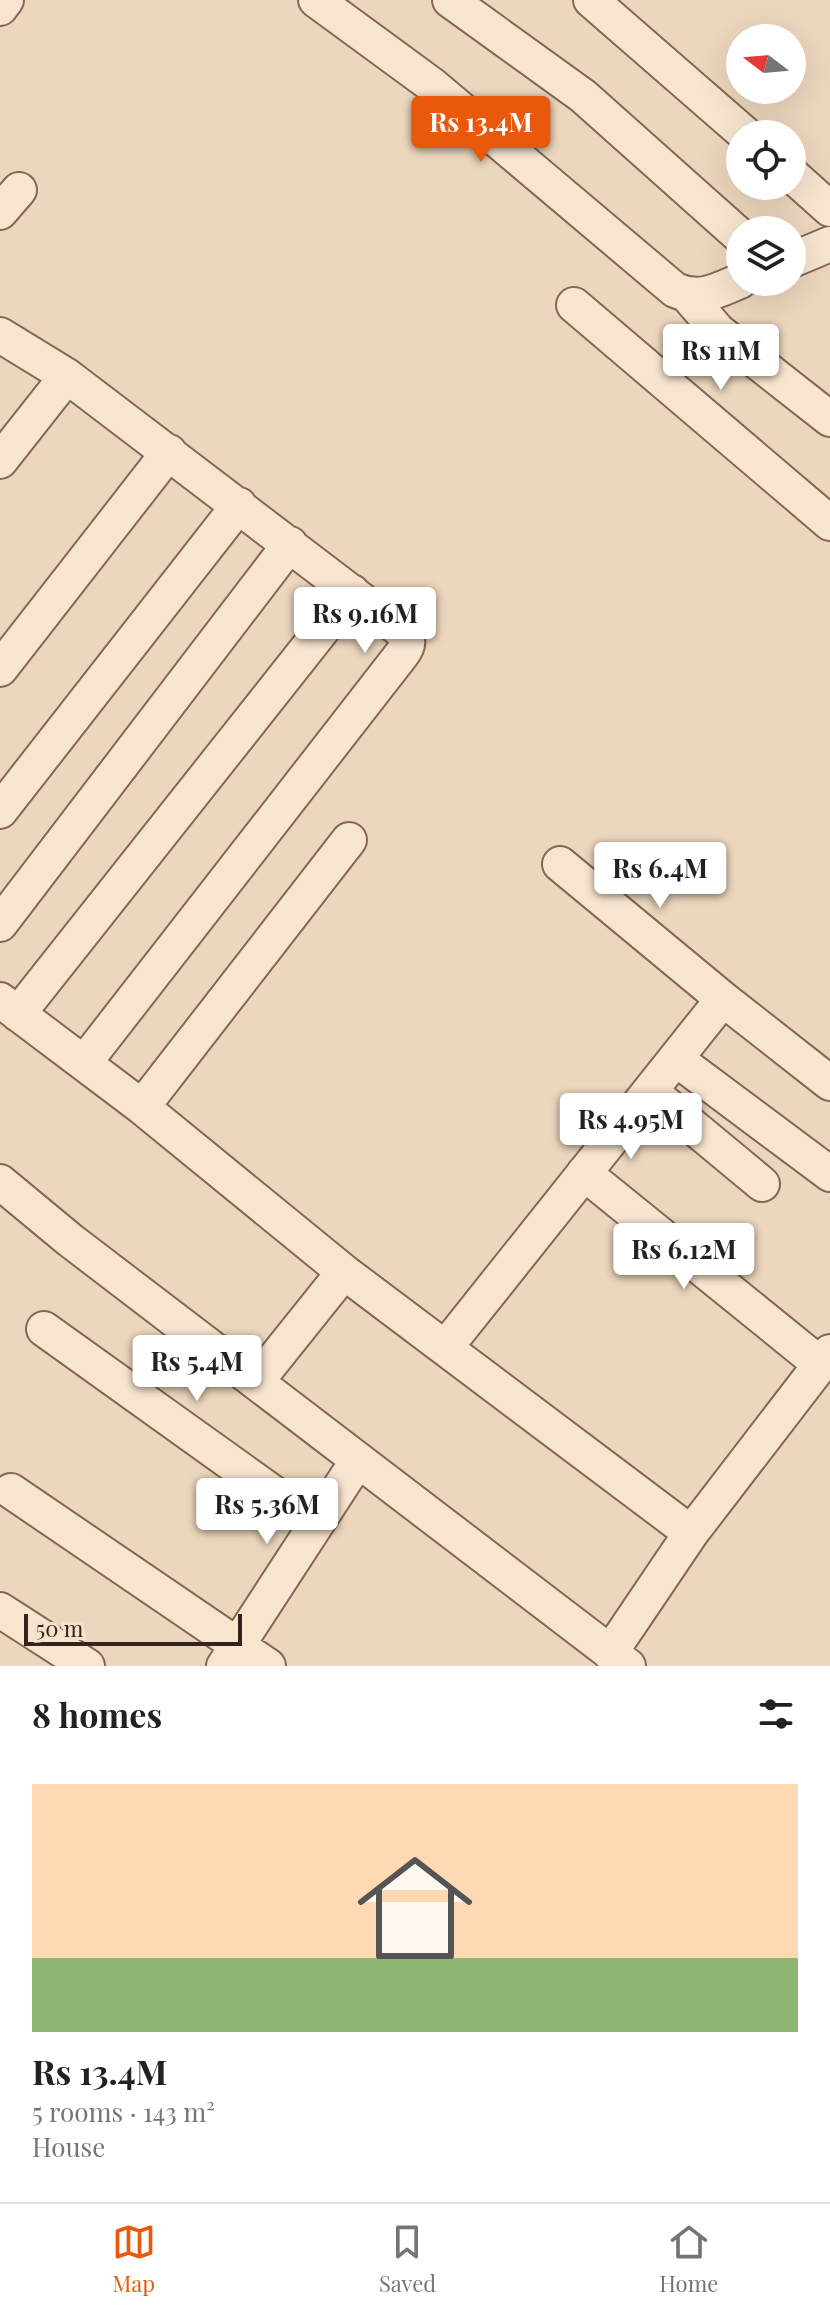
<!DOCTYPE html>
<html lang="en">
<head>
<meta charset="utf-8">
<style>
  :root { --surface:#fff; --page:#f2f2f2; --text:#202124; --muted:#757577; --line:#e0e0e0; --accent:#ea580c }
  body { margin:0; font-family:"Playfair Display",serif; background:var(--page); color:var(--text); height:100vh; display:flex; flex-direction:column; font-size:30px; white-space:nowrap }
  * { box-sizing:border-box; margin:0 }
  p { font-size:26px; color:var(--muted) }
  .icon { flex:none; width:44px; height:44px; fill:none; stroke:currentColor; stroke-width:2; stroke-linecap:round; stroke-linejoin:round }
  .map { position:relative; height:1666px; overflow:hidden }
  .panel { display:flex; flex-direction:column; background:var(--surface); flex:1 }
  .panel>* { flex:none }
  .needle { width:52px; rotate:286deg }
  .controls { position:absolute; left:726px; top:24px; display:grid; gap:16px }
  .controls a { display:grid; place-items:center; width:80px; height:80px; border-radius:50%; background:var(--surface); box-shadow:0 8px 32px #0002; font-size:40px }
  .scale { position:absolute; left:24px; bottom:20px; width:218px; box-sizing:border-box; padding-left:8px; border:4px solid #33231b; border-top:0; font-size:22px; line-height:28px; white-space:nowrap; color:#33231b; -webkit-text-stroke:6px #f4e2cc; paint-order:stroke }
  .price { position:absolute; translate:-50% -68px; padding:0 18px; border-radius:8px; background:#fff; color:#222; font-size:26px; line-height:52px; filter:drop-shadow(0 2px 4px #0008) }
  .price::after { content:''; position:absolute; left:50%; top:48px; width:24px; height:18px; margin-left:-12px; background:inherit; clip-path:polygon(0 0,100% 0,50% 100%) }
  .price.active { background:var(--accent); color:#fff }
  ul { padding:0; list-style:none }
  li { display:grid; align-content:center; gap:16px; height:424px; padding:0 32px }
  li span { display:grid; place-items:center; height:248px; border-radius:0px; color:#555 }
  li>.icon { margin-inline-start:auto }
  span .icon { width:144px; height:144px; fill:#fffc; stroke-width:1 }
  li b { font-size:34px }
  h2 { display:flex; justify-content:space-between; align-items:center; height:96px; padding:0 32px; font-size:34px }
  .menu { display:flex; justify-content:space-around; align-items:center; height:112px; border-top:2px solid var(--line); background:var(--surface); font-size:22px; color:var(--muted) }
  .menu a { display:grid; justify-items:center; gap:4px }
  .menu .active { color:var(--accent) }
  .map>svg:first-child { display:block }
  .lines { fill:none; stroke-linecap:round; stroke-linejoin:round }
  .street-casing { stroke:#846757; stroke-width:38 }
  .street { stroke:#f8e5cf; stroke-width:34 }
</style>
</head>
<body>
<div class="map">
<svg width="830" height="1666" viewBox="0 0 830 1666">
  <rect width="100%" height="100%" fill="#ecd6bd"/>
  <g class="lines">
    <defs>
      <path id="street" d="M316 0 432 85 675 290C700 301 716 291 740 281
        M450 0 583 96 740 236
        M591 0 745 134
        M0 8 6 0
        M792 175 830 209
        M0 212 19 190
        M792 260 830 244
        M688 296 718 331 830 419
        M574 305 830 523
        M0 335 67 376 402 631C409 639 409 645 402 654L84 1063
        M0 461 67 376
        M0 669 169 452
        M0 811 239 505
        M560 864 723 999
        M0 924 290 544
        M0 1000 142 1107 344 1272
        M18 1014 352 592
        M676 1059 830 1174
        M650 1091 762 1184
        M142 1107 349 840
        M584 1173 820 1364
        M0 1182 70 1240 628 1666
        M44 1329 315 1523
        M445 1348 723 999 830 1083
        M256 1382 344 1272 691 1533
        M11 1491 268 1666
        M0 1610 87 1666
        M610 1653 691 1533 830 1352
        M224 1666 358 1460"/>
    </defs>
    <!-- street casing -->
    <use href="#street" class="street-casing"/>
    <!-- street -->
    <use href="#street" class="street"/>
  </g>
</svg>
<div class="controls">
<a><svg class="needle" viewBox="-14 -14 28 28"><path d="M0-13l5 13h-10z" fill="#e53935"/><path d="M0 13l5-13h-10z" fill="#757577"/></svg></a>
<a><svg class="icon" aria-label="locate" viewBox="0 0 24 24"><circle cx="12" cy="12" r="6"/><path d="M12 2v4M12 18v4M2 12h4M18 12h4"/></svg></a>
<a><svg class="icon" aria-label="layers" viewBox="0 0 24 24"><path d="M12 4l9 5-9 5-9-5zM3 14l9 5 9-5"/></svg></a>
</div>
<div class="scale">50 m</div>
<b class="price active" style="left:481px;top:164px">Rs 13.4M</b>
<b class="price" style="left:721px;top:392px">Rs 11M</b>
<b class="price" style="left:365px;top:655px">Rs 9.16M</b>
<b class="price" style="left:660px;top:910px">Rs 6.4M</b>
<b class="price" style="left:631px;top:1161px">Rs 4.95M</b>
<b class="price" style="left:684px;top:1291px">Rs 6.12M</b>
<b class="price" style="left:197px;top:1403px">Rs 5.4M</b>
<b class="price" style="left:267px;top:1546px">Rs 5.36M</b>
</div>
<section class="panel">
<h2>8 homes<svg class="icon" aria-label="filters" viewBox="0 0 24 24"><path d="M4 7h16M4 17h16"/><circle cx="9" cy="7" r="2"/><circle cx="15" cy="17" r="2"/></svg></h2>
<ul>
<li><span style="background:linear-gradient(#ffd9b3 70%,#8fb573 0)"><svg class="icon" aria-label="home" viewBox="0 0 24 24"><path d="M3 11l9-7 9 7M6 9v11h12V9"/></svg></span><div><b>Rs 13.4M</b><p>5 rooms · 143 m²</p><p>House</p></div></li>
</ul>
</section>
<nav class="menu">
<a class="active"><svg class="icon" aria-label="map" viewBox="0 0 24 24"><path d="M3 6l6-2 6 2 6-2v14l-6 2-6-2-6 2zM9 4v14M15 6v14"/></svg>Map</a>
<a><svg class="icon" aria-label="saved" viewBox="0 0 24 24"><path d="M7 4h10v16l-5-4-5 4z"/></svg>Saved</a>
<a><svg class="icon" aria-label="home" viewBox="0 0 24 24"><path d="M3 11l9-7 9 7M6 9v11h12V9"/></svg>Home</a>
</nav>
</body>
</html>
